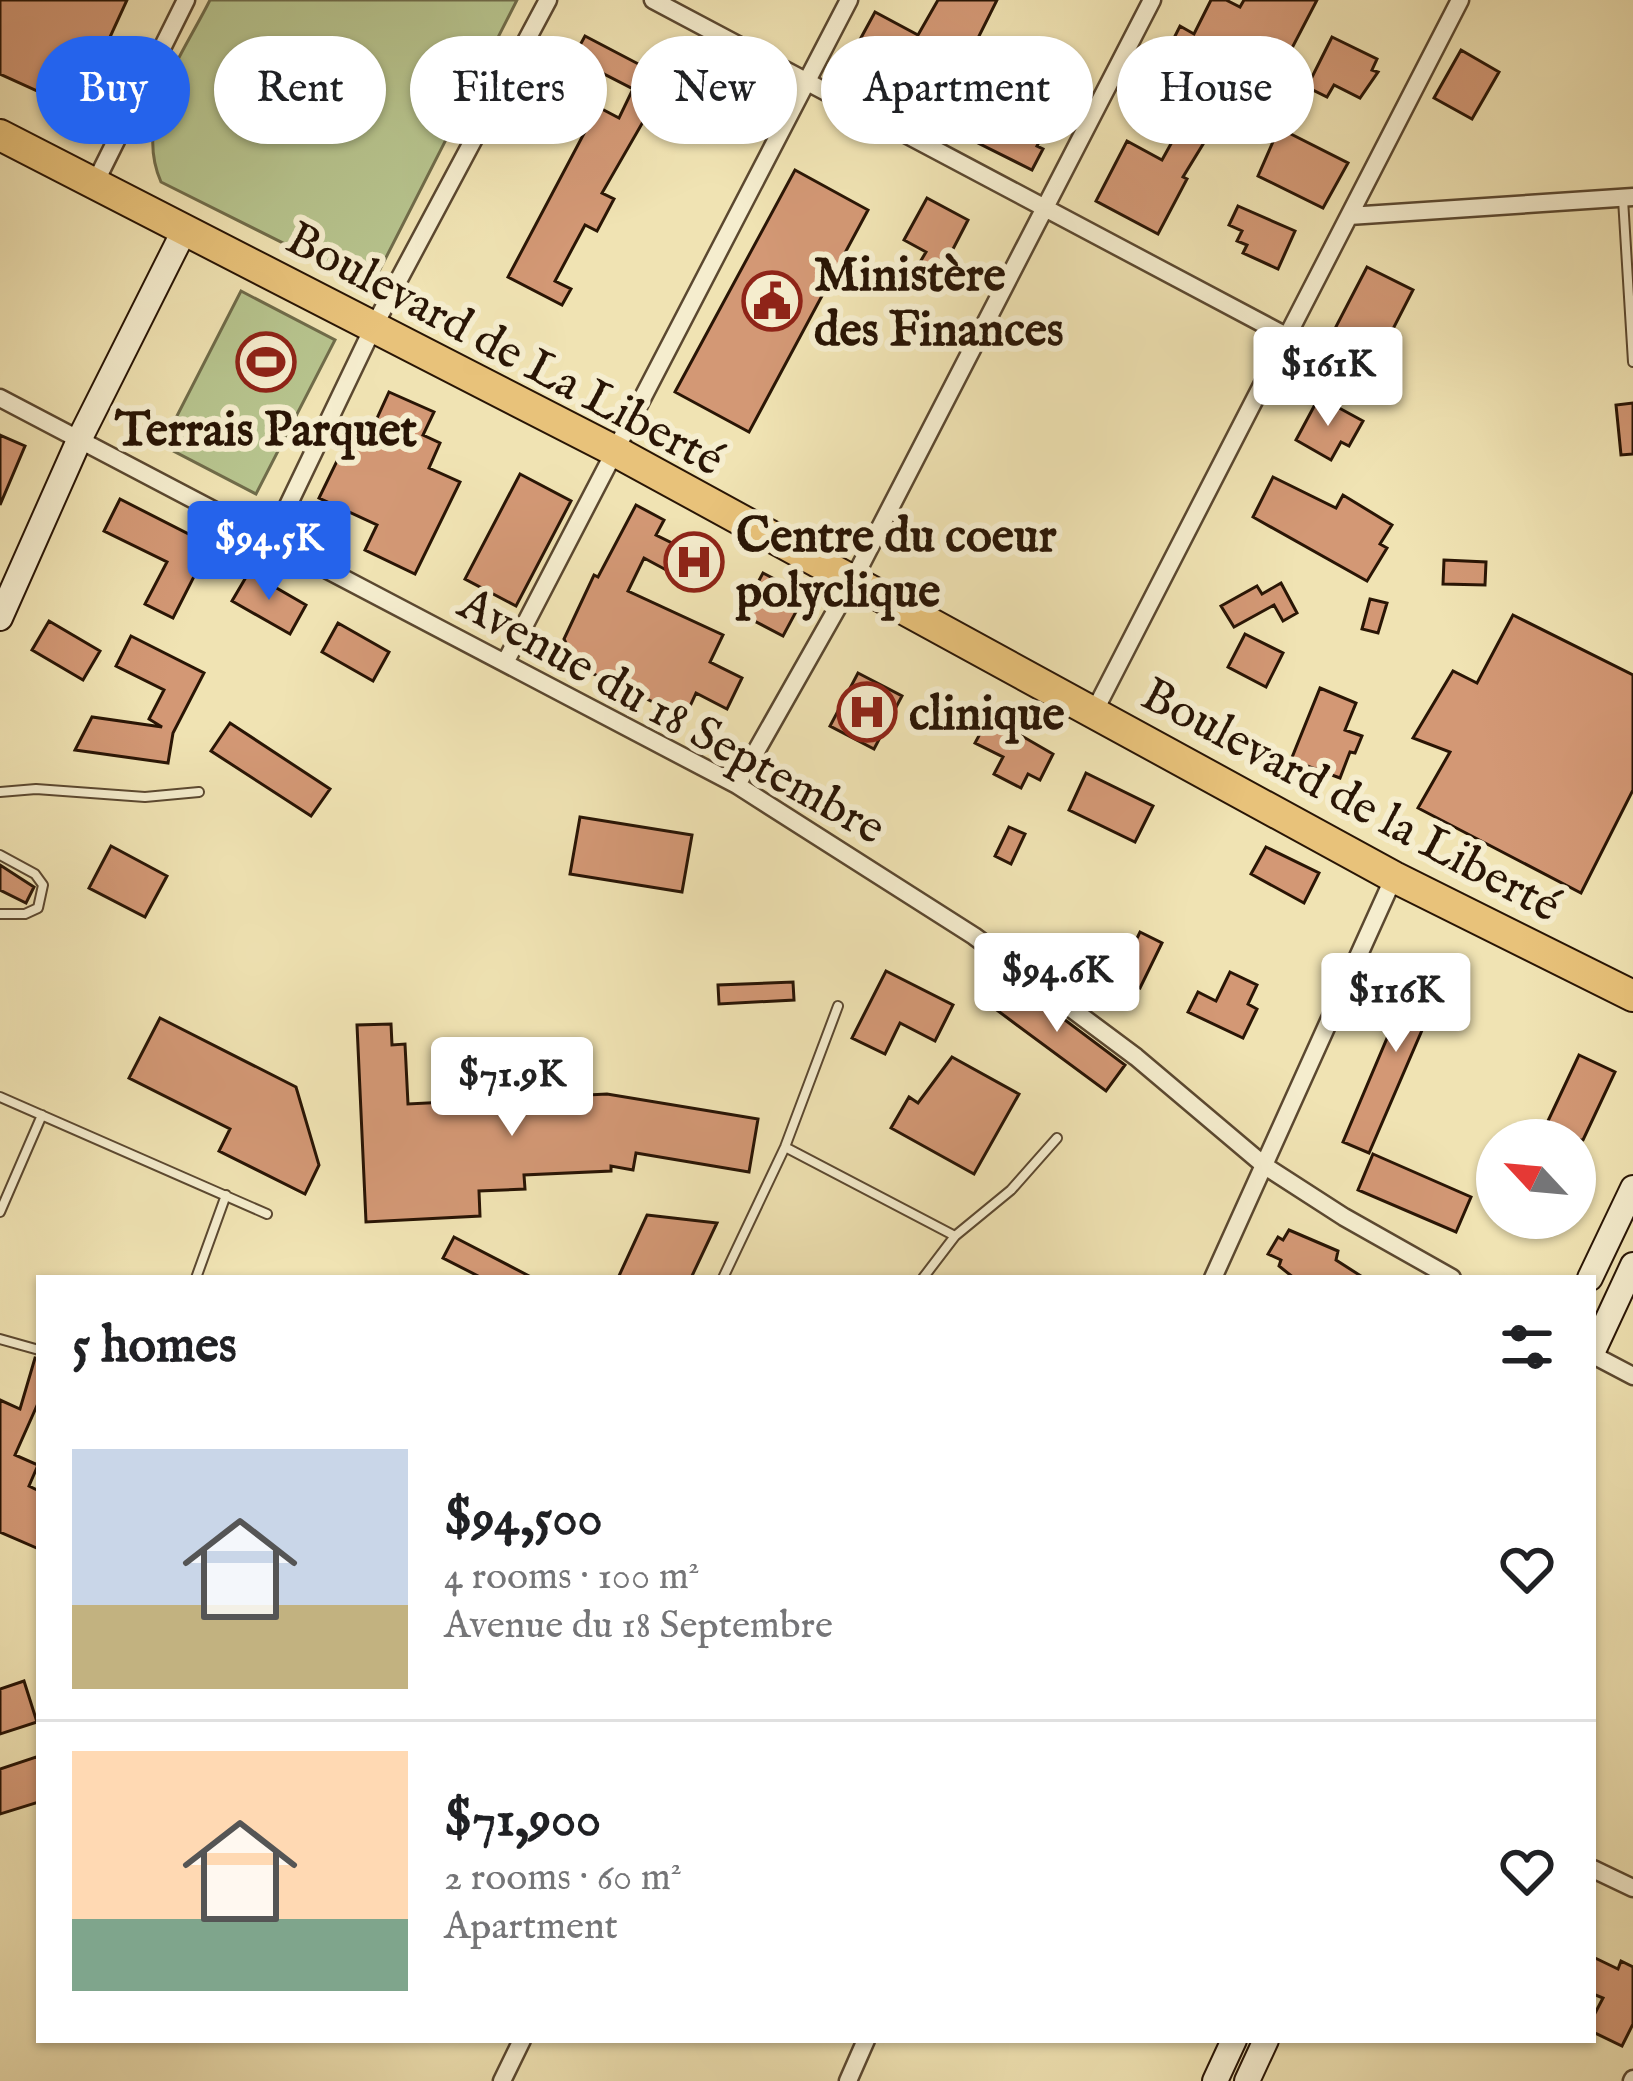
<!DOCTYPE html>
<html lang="en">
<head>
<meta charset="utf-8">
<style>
  :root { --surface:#fff; --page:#f2f2f2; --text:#202124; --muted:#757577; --line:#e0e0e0; --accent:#2563eb }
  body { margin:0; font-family:"IM FELL English",serif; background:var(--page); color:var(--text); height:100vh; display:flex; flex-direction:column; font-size:45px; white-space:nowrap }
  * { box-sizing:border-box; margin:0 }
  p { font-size:39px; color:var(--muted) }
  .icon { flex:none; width:66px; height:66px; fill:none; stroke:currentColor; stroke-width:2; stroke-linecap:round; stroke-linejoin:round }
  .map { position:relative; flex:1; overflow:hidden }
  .drawer { position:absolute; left:36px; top:1275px; width:1560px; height:768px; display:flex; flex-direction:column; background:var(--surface); border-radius:0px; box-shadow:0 3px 9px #0004 }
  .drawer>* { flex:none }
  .banner { position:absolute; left:36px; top:36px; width:1563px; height:108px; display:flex; gap:24px }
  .needle { width:78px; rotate:296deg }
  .tools { position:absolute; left:1476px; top:1119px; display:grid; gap:24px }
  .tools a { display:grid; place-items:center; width:120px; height:120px; border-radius:50%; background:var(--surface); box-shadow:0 3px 9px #0004; font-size:60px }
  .price { position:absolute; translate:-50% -102px; padding:0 27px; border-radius:12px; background:#fff; color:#222; font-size:39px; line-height:78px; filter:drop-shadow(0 3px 6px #0008) }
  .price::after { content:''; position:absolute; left:50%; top:72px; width:36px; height:27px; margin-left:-18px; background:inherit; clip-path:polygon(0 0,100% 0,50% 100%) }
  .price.selected { background:var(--accent); color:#fff }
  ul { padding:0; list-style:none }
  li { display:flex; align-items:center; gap:36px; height:300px; padding:0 36px }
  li+li { border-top:3px solid var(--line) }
  li span { display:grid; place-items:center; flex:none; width:336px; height:240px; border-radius:0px; color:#555 }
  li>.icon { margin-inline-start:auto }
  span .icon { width:144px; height:144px; fill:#fffc; stroke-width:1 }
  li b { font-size:51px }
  h2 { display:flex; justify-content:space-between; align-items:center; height:144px; padding:0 36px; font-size:51px }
  .pill { padding:0 42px; border-radius:54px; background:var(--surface); box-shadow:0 3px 9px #0004; font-size:42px; line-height:108px }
  .pill.selected { background:var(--accent); color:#fff }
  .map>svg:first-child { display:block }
  .green { fill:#b7c48e; stroke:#706c4a; stroke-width:3 }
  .building { fill:#d39875; stroke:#291505; stroke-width:3 }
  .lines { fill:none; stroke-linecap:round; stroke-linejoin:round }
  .lane-casing { stroke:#5b4830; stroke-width:12 }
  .street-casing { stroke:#5b4830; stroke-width:21 }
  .secondary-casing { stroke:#291505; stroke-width:28 }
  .highway-casing { stroke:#291505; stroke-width:34 }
  .lane { stroke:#f5edce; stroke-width:8 }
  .street { stroke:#f5edce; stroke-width:16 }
  .secondary { stroke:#f5edce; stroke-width:24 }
  .highway { stroke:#e8c27a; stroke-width:30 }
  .labels { text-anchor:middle; stroke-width:12; stroke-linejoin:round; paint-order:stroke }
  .poi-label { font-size:48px; font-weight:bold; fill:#291505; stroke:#f5edce; text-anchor:start }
  .street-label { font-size:48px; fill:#291505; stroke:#f5edce }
</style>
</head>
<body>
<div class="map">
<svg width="1633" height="2081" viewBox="0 0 1633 2081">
  <rect width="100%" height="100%" fill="#f0e3b3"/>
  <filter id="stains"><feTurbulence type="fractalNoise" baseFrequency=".00167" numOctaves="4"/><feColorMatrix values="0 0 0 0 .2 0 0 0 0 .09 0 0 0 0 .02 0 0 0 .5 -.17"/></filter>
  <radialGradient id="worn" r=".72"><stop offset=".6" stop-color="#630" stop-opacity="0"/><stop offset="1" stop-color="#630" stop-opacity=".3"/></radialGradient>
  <!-- green -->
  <path class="green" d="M210 0H517L371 287 161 182C133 119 182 56 210 0Z
    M241 291 335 340 256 494 162 445Z"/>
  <!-- building -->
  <path class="building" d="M0 0H127L77 109 0 74Z
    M938 0H997L977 40 998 51 986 71 1057 107 1037 146 1043 149 1032 170 960 134 963 130 934 115 953 77 910 54 902 72 856 47 875 12 918 35Z
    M1211 0H1226L1240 7 1244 0H1317L1268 94 1235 77 1215 116 1219 118 1183 177 1187 179 1158 234 1096 201 1127 141 1162 160 1183 122 1156 108 1185 51 1171 44 1180 26 1194 34Z
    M585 36 730 112 718 134 655 101 602 193 614 199 597 231 585 225 555 281 571 289 562 305 508 277 598 107 619 118 633 89 573 58Z
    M1332 37 1377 59 1372 70 1378 72 1360 98 1334 85 1327 97 1307 87Z
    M1461 50 1499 72 1472 119 1434 98Z
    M1279 128 1348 163 1323 208 1258 176Z
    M795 170 868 210 749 432 675 392Z
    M927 198 968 220 937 280 916 269 926 252 904 240Z
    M1238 206 1295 231 1278 269 1243 253 1247 245 1237 241 1242 231 1229 225Z
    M1367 267 1413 290 1374 366 1328 342Z
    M389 392 434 412 423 435 440 443 429 468 460 482 415 574 365 550 377 525 319 498 352 430 368 438Z
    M1319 397 1363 421 1349 446 1341 442 1331 460 1296 440Z
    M1633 403V454L1621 455 1616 405Z
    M0 435 25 446 0 505Z
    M520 474 571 501 516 606 465 579Z
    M1273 477 1336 508 1343 495 1392 525 1380 544 1387 548 1367 581 1253 517Z
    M120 499 210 545 173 618 145 604 167 562 104 531Z
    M636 505 664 520 656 535 682 548 670 572 644 558 628 591 723 635 710 662 742 678 727 709 696 693 685 717 577 666 564 639 594 575 598 577Z
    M1444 560 1486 562 1485 585 1443 584Z
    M249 572 306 605 290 634 232 601Z
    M763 573 805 595 783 636 741 614Z
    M1281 583 1297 613 1283 621 1274 605 1234 627 1221 606 1257 586 1262 594Z
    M1370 599 1387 603 1378 633 1362 629Z
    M1513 615 1633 675V790L1581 893 1418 808 1450 752 1413 738 1453 671 1477 683Z
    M49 621 100 651 83 680 32 650Z
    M338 623 389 652 373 681 322 652Z
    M1245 634 1283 653 1266 687 1228 667Z
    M131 636 204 673 173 733 168 763 75 750 92 717 162 727 149 719 164 690 116 666Z
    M858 673 902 696 874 749 830 726Z
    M1320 688 1356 703 1345 730 1362 736 1355 753 1350 752 1340 778 1291 760Z
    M989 717 1053 754 1040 780 1028 774 1021 788 994 774 1003 757 975 743Z
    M230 723 330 789 311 816 211 751Z
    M1086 773 1153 806 1135 842 1069 810Z
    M580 817 692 835 682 892 570 874Z
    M1009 827 1025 834 1011 864 995 856Z
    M111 846 167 876 145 917 89 888Z
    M1266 847 1319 873 1304 903 1251 874Z
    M0 865 34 887 26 903 0 890Z
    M1140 932 1162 943 1140 988 1085 961 1094 943 1127 959Z
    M1421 958 1448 970 1369 1153 1343 1142Z
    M886 971 953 1005 935 1041 900 1023 885 1054 852 1038Z
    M1230 972 1257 985 1248 1004 1257 1009 1243 1038 1188 1012 1198 992 1216 1001Z
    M1009 978 1125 1065 1106 1091 990 1005Z
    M793 982 794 1000 719 1004 718 985Z
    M160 1018 296 1087 319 1165 305 1194 219 1151 230 1129 129 1078Z
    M391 1024 392 1045 405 1044 408 1104 607 1094 758 1119 749 1172 636 1153 633 1170 611 1166V1171L524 1175 525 1189 479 1191 480 1216 366 1222 357 1025Z
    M1579 1055 1615 1072 1583 1140H1539Z
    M952 1057 1019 1094 974 1174 891 1128 909 1097 918 1103Z
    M1373 1154 1471 1197 1456 1232 1358 1190Z
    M647 1215 717 1223 691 1278H618Z
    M1289 1230 1338 1251 1336 1260 1364 1278H1294L1279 1266 1281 1260 1268 1254 1278 1237 1283 1240Z
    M454 1237 533 1278H482L443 1258Z
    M35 1358 39 1359V1401L15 1455 38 1465 29 1486 39 1491V1549L0 1532V1400L20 1409Z
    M24 1681 37 1722 0 1734V1689Z
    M39 1756V1802L0 1814V1769Z
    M1593 1957 1618 1969 1621 1961 1633 1967V2024L1622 2046 1593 2032V2017L1603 1998 1593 1994Z"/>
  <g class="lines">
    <defs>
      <path id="lane" d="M1623 199 1633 362
        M0 792 36 789 145 797 199 792
        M0 855 35 874 43 885 38 908 25 914H0
        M0 1097 267 1214
        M785 1147 955 1236 923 1278
        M0 1212 42 1115
        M955 1236 1011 1190 1057 1138
        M196 1278 226 1195
        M723 1278 785 1147 838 1006
        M0 1339 39 1350"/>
      <path id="street" d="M653 0 1288 337
        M94 185 186 0
        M1349 216 1633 197
        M0 398 737 785 974 936 1136 1057 1265 1166 1344 1217 1452 1278
        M270 543 373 328 548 0
        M506 661 849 0
        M1094 712 1460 0
        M737 785 852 582 1152 0
        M1213 1278 1394 877
        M1593 1355 1633 1376
        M1593 1869 1633 1888
        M502 2081 522 2040
        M848 2081 866 2040
        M1632 2081 1633 2079"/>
      <path id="secondary" d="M0 618 80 438 184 231
        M1590 1278 1633 1188
        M1593 1351 1633 1265
        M1215 2081 1234 2040
        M1247 2081 1266 2040"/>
      <path id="highway" d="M0 135 613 450 1394 877 1633 996"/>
    </defs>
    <!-- lane casing -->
    <use href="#lane" class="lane-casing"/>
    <!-- street casing -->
    <use href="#street" class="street-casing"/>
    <!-- secondary casing -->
    <use href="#secondary" class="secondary-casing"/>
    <!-- highway casing -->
    <use href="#highway" class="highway-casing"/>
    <!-- lane -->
    <use href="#lane" class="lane"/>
    <!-- street -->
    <use href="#street" class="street"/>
    <!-- secondary -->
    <use href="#secondary" class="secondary"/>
    <!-- highway -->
    <use href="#highway" class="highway"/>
  </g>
  <!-- icons -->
  <defs>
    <symbol id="civic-ring" viewBox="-11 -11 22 22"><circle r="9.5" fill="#f5edce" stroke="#8f2418" stroke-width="1.5"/><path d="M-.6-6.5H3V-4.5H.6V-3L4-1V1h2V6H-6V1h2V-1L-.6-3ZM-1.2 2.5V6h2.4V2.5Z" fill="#8f2418"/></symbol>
    <symbol id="stadium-ring" viewBox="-11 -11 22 22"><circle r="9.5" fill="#f5edce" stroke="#8f2418" stroke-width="1.5"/><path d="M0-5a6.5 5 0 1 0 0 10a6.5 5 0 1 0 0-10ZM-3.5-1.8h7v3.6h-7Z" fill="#8f2418"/></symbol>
    <symbol id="hospital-ring" viewBox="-11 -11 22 22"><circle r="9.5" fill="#f5edce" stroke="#8f2418" stroke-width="1.5"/><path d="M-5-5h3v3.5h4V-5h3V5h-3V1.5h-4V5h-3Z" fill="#8f2418"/></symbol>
  </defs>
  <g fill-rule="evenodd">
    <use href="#civic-ring" x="739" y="268" width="66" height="66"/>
    <use href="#stadium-ring" x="233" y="329" width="66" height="66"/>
    <use href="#hospital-ring" x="661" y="529" width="66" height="66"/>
    <use href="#hospital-ring" x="834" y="679" width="66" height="66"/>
  </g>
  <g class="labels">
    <!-- poi labels -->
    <g class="poi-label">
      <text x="814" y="290">Ministère<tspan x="814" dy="55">des Finances</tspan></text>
      <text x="266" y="445" text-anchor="middle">Terrais Parquet</text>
      <text x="736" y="551">Centre du coeur<tspan x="736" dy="55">polyclique</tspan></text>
      <text x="909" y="729">clinique</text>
    </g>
    <!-- street labels -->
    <g class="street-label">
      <text transform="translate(506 347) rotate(28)" y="17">Boulevard de La Liberté</text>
      <text transform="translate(673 714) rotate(29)" y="17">Avenue du 18 Septembre</text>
      <text transform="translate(1352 798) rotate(28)" y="17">Boulevard de la Liberté</text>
    </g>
  </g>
  <rect width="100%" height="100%" filter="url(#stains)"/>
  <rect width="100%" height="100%" fill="url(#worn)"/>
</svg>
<div class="tools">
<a><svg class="needle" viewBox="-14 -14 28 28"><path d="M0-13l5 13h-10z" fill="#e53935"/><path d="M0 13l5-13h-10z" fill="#757577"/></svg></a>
</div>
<b class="price" style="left:1328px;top:429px">$161K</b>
<b class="price selected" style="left:269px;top:603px">$94.5K</b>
<b class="price" style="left:1057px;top:1035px">$94.6K</b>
<b class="price" style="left:1396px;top:1055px">$116K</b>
<b class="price" style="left:512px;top:1139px">$71.9K</b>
<div class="banner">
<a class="pill selected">Buy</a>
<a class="pill">Rent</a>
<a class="pill">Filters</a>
<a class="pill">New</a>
<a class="pill">Apartment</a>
<a class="pill">House</a>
</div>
<section class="drawer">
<h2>5 homes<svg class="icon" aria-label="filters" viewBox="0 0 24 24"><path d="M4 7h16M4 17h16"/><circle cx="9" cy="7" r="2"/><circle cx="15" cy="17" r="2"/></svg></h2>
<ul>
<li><span style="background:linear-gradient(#c9d6e8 65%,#c2b280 0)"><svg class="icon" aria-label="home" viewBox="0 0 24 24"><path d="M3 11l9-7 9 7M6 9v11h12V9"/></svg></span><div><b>$94,500</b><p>4 rooms · 100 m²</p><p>Avenue du 18 Septembre</p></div><svg class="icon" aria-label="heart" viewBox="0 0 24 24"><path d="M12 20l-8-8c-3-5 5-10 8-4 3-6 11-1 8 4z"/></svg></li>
<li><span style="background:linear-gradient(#ffd9b3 70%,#7fa58c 0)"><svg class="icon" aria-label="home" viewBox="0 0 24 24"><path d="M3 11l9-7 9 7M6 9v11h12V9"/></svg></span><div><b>$71,900</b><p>2 rooms · 60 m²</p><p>Apartment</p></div><svg class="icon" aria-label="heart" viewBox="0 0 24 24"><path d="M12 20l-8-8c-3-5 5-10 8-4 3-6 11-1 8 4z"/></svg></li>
</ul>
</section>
</div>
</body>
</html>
